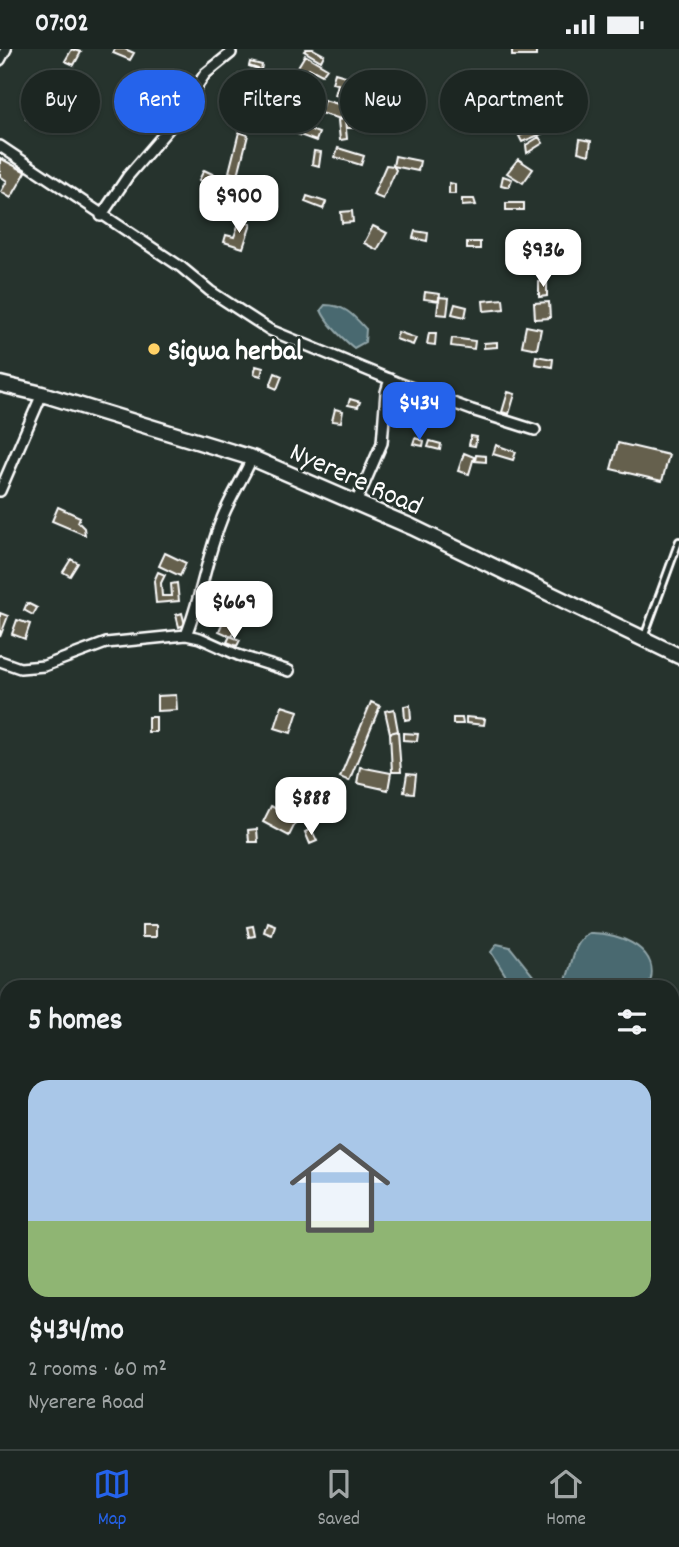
<!DOCTYPE html>
<html lang="en">
<head>
<meta charset="utf-8">
<style>
  :root { --surface:#1c2622; --page:#252e2a; --text:#f1f3f6; --muted:#a0a5a5; --line:#3a4340; --accent:#2563eb }
  body { margin:0; font-family:Dekko,sans-serif; background:var(--page); color:var(--text); height:100vh; display:flex; flex-direction:column; font-size:26px; white-space:nowrap }
  * { box-sizing:border-box; margin:0 }
  p { font-size:23px; color:var(--muted) }
  .icon { flex:none; width:38px; height:38px; fill:none; stroke:currentColor; stroke-width:2; stroke-linecap:round; stroke-linejoin:round }
  .map { position:relative; flex:1; overflow:hidden }
  .drawer { position:absolute; left:0px; top:931px; width:679px; height:469px; display:flex; flex-direction:column; background:var(--surface); border-radius:21px 21px 0 0; box-shadow:0 2px 5px #0004,0 0 0 2px var(--line) }
  .drawer>* { flex:none }
  .banner { position:absolute; left:21px; top:21px; width:637px; height:63px; display:flex; gap:14px }
  .price { position:absolute; translate:-50% -60px; padding:0 16px; border-radius:14px; background:#fff; color:#222; font-size:23px; line-height:46px; filter:drop-shadow(0 2px 4px #0008) }
  .price::after { content:''; position:absolute; left:50%; top:42px; width:21px; height:16px; margin-left:-10px; background:inherit; clip-path:polygon(0 0,100% 0,50% 100%) }
  .price.current { background:var(--accent); color:#fff }
  ul { padding:0; list-style:none }
  li { display:grid; align-content:center; gap:14px; height:371px; padding:0 28px }
  li+li { border-top:2px solid var(--line) }
  li span { display:grid; place-items:center; height:217px; border-radius:21px; color:#555 }
  li>.icon { margin-inline-start:auto }
  span .icon { width:126px; height:126px; fill:#fffc; stroke-width:1 }
  li b { font-size:30px }
  h2 { display:flex; justify-content:space-between; align-items:center; height:84px; padding:0 28px; font-size:30px }
  .tag { padding:0 24px; border-radius:32px; background:var(--surface); box-shadow:0 2px 5px #0004,0 0 0 2px var(--line); font-size:24px; line-height:63px }
  .tag.current { background:var(--accent); color:#fff }
  .status { display:flex; justify-content:space-between; align-items:center; height:49px; padding:0 35px; background:var(--surface); direction:ltr }
  .status svg { height:19px; fill:currentColor }
  .tabs { display:flex; justify-content:space-around; align-items:center; height:98px; border-top:2px solid var(--line); background:var(--surface); font-size:19px; color:var(--muted) }
  .tabs a { display:grid; justify-items:center; gap:4px }
  .tabs .current { color:var(--accent) }
  .map>svg:first-child { display:block }
  .green { fill:#606f51; stroke:#b0b7a8; stroke-width:2 }
  .water { fill:#48696f; stroke:#91a5a9; stroke-width:2 }
  .building { fill:#65604e; stroke:#fff; stroke-width:2 }
  .lines { fill:none; stroke-linecap:round; stroke-linejoin:round }
  .service-casing { stroke:#fff; stroke-width:10 }
  .minor-casing { stroke:#fff; stroke-width:14 }
  .primary-casing { stroke:#fff; stroke-width:19 }
  .service { stroke:#26332d; stroke-width:4.5 }
  .minor { stroke:#26332d; stroke-width:9 }
  .primary { stroke:#26332d; stroke-width:14 }
  .poi-dot { fill:#ffd166; stroke:#26332d; stroke-width:2.5 }
  .labels { text-anchor:middle; stroke-width:5; stroke-linejoin:round; paint-order:stroke }
  .poi-label { font-size:28px; font-weight:bold; fill:#fff; stroke:#26332d; text-anchor:start }
  .street-label { font-size:28px; fill:#fff; stroke:#26332d }
</style>
</head>
<body>
<div class="status"><b>07:02</b><svg viewBox="0 0 49 12"><path d="M0 12V9h3v3zM5 12V6h3v6zM10 12V3h3v9zM15 12V0h3v12zM26 1h20v11H26zM47 4h2v5h-2z"/></svg></div>
<div class="map">
<svg width="679" height="1400" viewBox="0 0 679 1400">
  <rect width="100%" height="100%" fill="#26332d"/>
  <filter id="ink" filterUnits="userSpaceOnUse"><feTurbulence type="fractalNoise" baseFrequency=".0143" numOctaves="2"/><feDisplacementMap in="SourceGraphic" scale="14" xChannelSelector="R" yChannelSelector="G"/><feConvolveMatrix kernelMatrix="1 2 1 2 8 2 1 2 1" color-interpolation-filters="sRGB"/></filter>
  <g filter="url(#ink)">
    <!-- green -->
    <path class="green" d="M239 25H248L258 37 255 49 245 52 228 48 225 43 231 33Z"/>
    <!-- water -->
    <path class="water" d="M325 256C345 256 353 266 366 280L365 293 354 299C342 289 327 275 321 261Z
      M590 884C620 883 665 902 648 938H563C573 919 571 893 590 884Z
      M497 895 510 898 542 938H513L491 903Z
      M672 1118 679 1126V1400H0V1370L7 1365V1393H672Z"/>
    <!-- building -->
    <path class="building" d="M72 0 81 3 74 16 65 12Z
      M115 0H125L134 4 130 11 113 4Z
      M306 0H313L324 6 321 12 304 2Z
      M512 0H536V7H512Z
      M305 6 327 19 322 26 309 19 305 26 296 21Z
      M250 13 262 16 261 21 249 17Z
      M335 24 352 29 347 49 335 46 338 35 332 34Z
      M270 28 276 31 270 43 264 40Z
      M353 32 381 39 377 57 349 50Z
      M527 45V58L505 59V46Z
      M147 46 156 53 149 63 140 56Z
      M291 48 298 49 297 60H290Z
      M388 50 401 52 397 71 384 69Z
      M324 51 345 57 341 70 320 64Z
      M30 59 47 66 43 77 26 70Z
      M371 63 381 66 378 79 367 76Z
      M572 64 575 71 522 93 519 87Z
      M345 70 347 90 340 91 338 71Z
      M346 72H354L355 79H347Z
      M297 76 319 84 316 92 294 84Z
      M239 83 248 86 238 126 229 123Z
      M539 88 543 94 527 104 526 96Z
      M580 90 591 92 589 106 578 103Z
      M338 99 364 107 361 116 335 108Z
      M314 102 321 103 319 117 312 115Z
      M395 107 420 112 418 122 393 117Z
      M0 109 26 123 11 149 1 143 7 132 0 127Z
      M518 110 533 120 523 134 507 124Z
      M386 116 393 117 396 121 383 150 373 146Z
      M204 121 223 130 218 140 199 131Z
      M503 127 512 130 509 138 501 136Z
      M228 134 237 137 230 153 222 150Z
      M449 134 455 135V145H449Z
      M307 147 326 153 323 160 305 153Z
      M462 150H474L476 156 462 157Z
      M506 154H524V161H506Z
      M352 162 353 173 342 174 341 163Z
      M240 171 251 175 243 199 224 193 226 186 234 188Z
      M373 177 387 184 377 201 364 194Z
      M415 182 428 184 427 192 413 189Z
      M467 193H480V200H467Z
      M547 232V247L539 248V233Z
      M425 243 440 245 439 252 424 250Z
      M439 248 449 249 447 266 437 265Z
      M503 250 504 260 484 262 483 252Z
      M549 253 550 269 535 270 534 254Z
      M455 255 467 258 465 268 452 265Z
      M526 277 541 280 537 300 522 297Z
      M398 283 416 289 413 296 396 290Z
      M429 284H436L435 296 427 295Z
      M452 289 475 292 474 300 451 297Z
      M497 293V298L484 299V294Z
      M536 307 553 310 552 318 535 315Z
      M256 317 263 319 261 327 254 325Z
      M275 324 282 327 277 340 270 337Z
      M508 343 515 345 509 365 502 363Z
      M350 350 360 353 358 358 348 356Z
      M335 360 343 362 341 373 332 372Z
      M471 387 477 388 475 397 469 396Z
      M415 389 424 392 423 397 413 395Z
      M430 392 441 395 440 401 428 398Z
      M618 394 669 406 662 432 611 420Z
      M496 396 516 403 513 411 493 405Z
      M464 404 474 408 469 425 458 422Z
      M476 406 486 407V413L475 412Z
      M58 458 80 468 78 473 84 479 85 486 52 472Z
      M165 504 186 514 180 527 159 517Z
      M71 510 78 514 70 527 63 523Z
      M158 523 165 526 161 534 162 547H172L171 535 177 534 179 552 156 554 154 532Z
      M27 554 37 559 33 566 24 561Z
      M0 564 8 567 0 588Z
      M182 564 185 576 179 578 176 566Z
      M224 570 238 575 232 588 219 582Z
      M17 571 30 575 25 590 12 585Z
      M230 587 240 591 237 597 227 593Z
      M176 646 177 661 157 662V647Z
      M371 653 380 657 349 732 340 728Z
      M410 656 411 670 405 671 404 657Z
      M282 657 298 662 291 684 275 679Z
      M394 660 398 682 390 684 385 662Z
      M148 668H156V683H148Z
      M466 668 485 670 484 676 466 674Z
      M453 669H462L463 675H453Z
      M398 682 401 723H392L390 684Z
      M403 684 418 685 417 692 403 691Z
      M360 718 391 724 388 741 357 734Z
      M407 725 416 726 414 744 404 743Z
      M271 757 297 771 289 787 263 773Z
      M257 780 258 793H249L248 781Z
      M311 780 317 792 310 795 305 783Z
      M267 873 275 876 272 886 264 883Z
      M142 876H156V888H142Z
      M253 877 255 887 249 888 247 878Z"/>
    <g class="lines">
      <defs>
        <path id="service" d="M644 588 679 492"/>
        <path id="minor" d="M0 11 6 0
          M0 97 181 218 210 242 270 281 396 333 472 361 535 381
          M101 167 128 127 171 77 205 25 231 4
          M0 442 42 345
          M356 454 382 394 386 343 390 330
          M186 586C201 549 206 510 221 472 228 452 243 430 252 409
          M0 612 20 619 44 617 106 594 186 586 200 589 238 606 289 622"/>
        <path id="primary" d="M0 335 42 345 252 409 412 478 679 607"/>
      </defs>
      <!-- service casing -->
      <use href="#service" class="service-casing"/>
      <!-- minor casing -->
      <use href="#minor" class="minor-casing"/>
      <!-- primary casing -->
      <use href="#primary" class="primary-casing"/>
      <!-- service -->
      <use href="#service" class="service"/>
      <!-- minor -->
      <use href="#minor" class="minor"/>
      <!-- primary -->
      <use href="#primary" class="primary"/>
    </g>
  </g>
  <!-- markers -->
  <circle class="poi-dot" cx="154" cy="300" r="7"/>
  <g class="labels">
    <!-- poi labels -->
    <g class="poi-label">
      <text x="168" y="310">Sigwa herbal</text>
    </g>
    <!-- street labels -->
    <g class="street-label">
      <text transform="translate(357 428) rotate(24)" y="10">Nyerere Road</text>
    </g>
  </g>
</svg>
<b class="price" style="left:239px;top:186px">$900</b>
<b class="price" style="left:543px;top:240px">$936</b>
<b class="price current" style="left:419px;top:393px">$434</b>
<b class="price" style="left:234px;top:592px">$669</b>
<b class="price" style="left:311px;top:788px">$888</b>
<div class="banner">
<a class="tag">Buy</a>
<a class="tag current">Rent</a>
<a class="tag">Filters</a>
<a class="tag">New</a>
<a class="tag">Apartment</a>
</div>
<section class="drawer">
<h2>5 homes<svg class="icon" aria-label="filters" viewBox="0 0 24 24"><path d="M4 7h16M4 17h16"/><circle cx="9" cy="7" r="2"/><circle cx="15" cy="17" r="2"/></svg></h2>
<ul>
<li><span style="background:linear-gradient(#a9c7e8 65%,#8fb573 0)"><svg class="icon" aria-label="home" viewBox="0 0 24 24"><path d="M3 11l9-7 9 7M6 9v11h12V9"/></svg></span><div><b>$434/mo</b><p>2 rooms · 60 m²</p><p>Nyerere Road</p></div></li>
</ul>
</section>
</div>
<nav class="tabs">
<a class="current"><svg class="icon" aria-label="map" viewBox="0 0 24 24"><path d="M3 6l6-2 6 2 6-2v14l-6 2-6-2-6 2zM9 4v14M15 6v14"/></svg>Map</a>
<a><svg class="icon" aria-label="saved" viewBox="0 0 24 24"><path d="M7 4h10v16l-5-4-5 4z"/></svg>Saved</a>
<a><svg class="icon" aria-label="home" viewBox="0 0 24 24"><path d="M3 11l9-7 9 7M6 9v11h12V9"/></svg>Home</a>
</nav>
</body>
</html>
